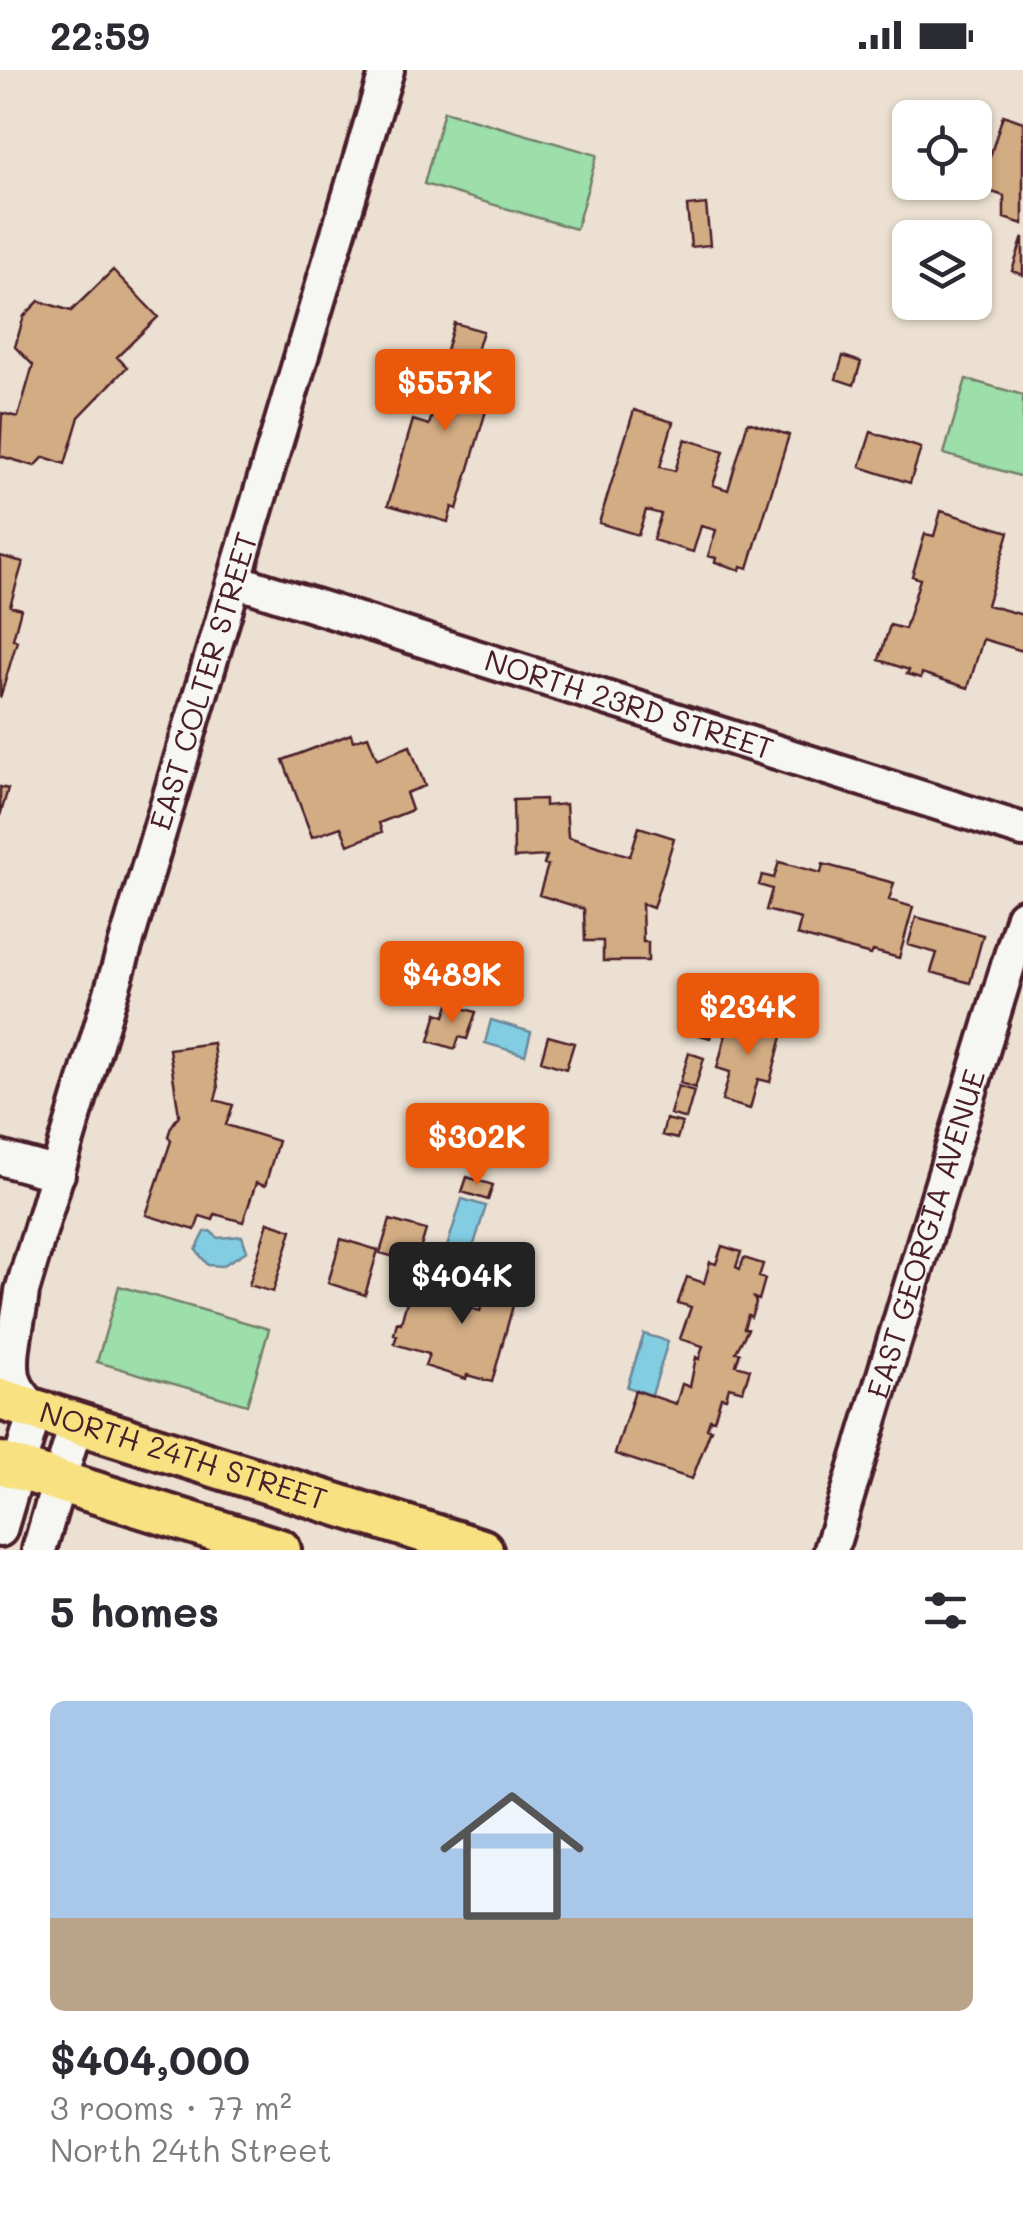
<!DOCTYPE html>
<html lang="en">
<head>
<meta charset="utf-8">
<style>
  :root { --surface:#fff; --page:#f7f7f7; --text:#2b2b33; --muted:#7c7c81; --accent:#ea580c }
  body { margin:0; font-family:Mali,sans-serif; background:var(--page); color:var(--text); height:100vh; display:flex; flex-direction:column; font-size:38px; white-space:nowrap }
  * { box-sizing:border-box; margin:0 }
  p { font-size:32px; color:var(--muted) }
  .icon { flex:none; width:55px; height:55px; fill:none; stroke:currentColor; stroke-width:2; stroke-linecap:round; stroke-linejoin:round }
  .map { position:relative; height:1480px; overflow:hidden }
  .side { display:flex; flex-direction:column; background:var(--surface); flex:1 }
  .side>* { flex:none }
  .tools { position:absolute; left:892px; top:30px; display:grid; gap:20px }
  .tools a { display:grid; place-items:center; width:100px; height:100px; border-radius:15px; background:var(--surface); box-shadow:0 2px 8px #0004; font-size:50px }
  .price { position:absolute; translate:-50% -85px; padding:0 22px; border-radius:10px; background:var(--accent); color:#fff; font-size:32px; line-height:65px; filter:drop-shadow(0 2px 5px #0008) }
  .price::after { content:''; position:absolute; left:50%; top:60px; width:30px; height:22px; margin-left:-15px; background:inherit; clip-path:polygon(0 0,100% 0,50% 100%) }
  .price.on { background:#222; color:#fff }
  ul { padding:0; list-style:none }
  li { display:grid; align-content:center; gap:20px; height:530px; padding:0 50px }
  li span { display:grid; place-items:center; height:310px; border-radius:15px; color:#555 }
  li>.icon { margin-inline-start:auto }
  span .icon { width:180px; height:180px; fill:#fffc; stroke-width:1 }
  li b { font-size:42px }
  h2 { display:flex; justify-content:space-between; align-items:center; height:120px; padding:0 50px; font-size:42px }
  .status { display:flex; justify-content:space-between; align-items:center; height:70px; padding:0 50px; background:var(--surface); direction:ltr }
  .status svg { height:28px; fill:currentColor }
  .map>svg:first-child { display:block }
  .green { fill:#9cdfab; stroke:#737f6b; stroke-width:2.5 }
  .water { fill:#82cde2; stroke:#6c8799; stroke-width:2.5 }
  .building { fill:#d2ac83; stroke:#4a1f2b; stroke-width:2.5 }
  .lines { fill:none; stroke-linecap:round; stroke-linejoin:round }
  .minor-casing { stroke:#4a1f2b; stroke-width:40 }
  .major-casing { stroke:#4a1f2b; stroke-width:48 }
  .minor { stroke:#f6f6f2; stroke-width:32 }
  .major { stroke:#f8e181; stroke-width:40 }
  .labels { text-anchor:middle; stroke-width:8; stroke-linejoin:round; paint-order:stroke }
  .street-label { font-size:30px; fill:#4a1f2b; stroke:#f6f6f2 }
</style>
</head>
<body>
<div class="status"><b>22:59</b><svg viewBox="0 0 49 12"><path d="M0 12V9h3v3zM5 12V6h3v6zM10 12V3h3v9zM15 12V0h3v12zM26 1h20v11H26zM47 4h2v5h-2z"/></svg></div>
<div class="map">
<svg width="1023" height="1480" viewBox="0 0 1023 1480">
  <rect width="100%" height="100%" fill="#ebe0d1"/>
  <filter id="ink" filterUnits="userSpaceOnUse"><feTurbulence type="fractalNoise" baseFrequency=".01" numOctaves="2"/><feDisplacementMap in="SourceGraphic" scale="20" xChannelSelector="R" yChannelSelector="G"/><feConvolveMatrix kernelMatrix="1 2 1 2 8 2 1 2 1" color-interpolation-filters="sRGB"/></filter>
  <g filter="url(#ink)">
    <!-- green -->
    <path class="green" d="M444 41 597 85 576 159 424 114Z
      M966 309 1023 325V407L944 384Z
      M119 1216 269 1259 247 1335 97 1292Z"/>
    <!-- water -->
    <path class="water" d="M491 950 531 962 525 985 485 973Z
      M462 1129 486 1136 470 1187 446 1180Z
      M210 1161 218 1168 242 1166 247 1181 222 1196 208 1195 196 1180 205 1162Z
      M644 1264 668 1271 652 1325 627 1317Z"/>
    <!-- building -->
    <path class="building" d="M1003 45 1023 52V154L1004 148V126L980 118Z
      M706 134 710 175 691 177 687 136Z
      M1023 167V205L1012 201Z
      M113 200 158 247 117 287 127 297 79 347 65 394 44 387 35 396 0 386 2 343 18 347 33 295 15 277 24 246 39 231 71 241Z
      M454 253 483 261 473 294 486 298 479 323 490 327 457 439 452 437 448 452 388 435 413 350 429 355 443 306 434 303 440 283 445 284Z
      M843 286 861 292 854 315 836 309Z
      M634 340 673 352 660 397 675 401 685 369 724 381 713 415 728 420 748 352 789 365 748 498 741 496 740 500 715 492 716 488 708 486 716 460 701 456 693 482 653 470 661 444 646 440 638 465 599 453Z
      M871 362 921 378 910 413 860 397Z
      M941 441 1009 462 987 535 1023 545V581L983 569 968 618 922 603 921 608 907 604 909 600 879 590 890 555 905 559 920 509 912 506 925 464 934 466Z
      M0 486 23 492 10 536 21 539 13 569 17 571 0 628Z
      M351 664 353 671 368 666 377 689 410 676 425 716 406 723 412 740 379 753 382 762 348 775 341 757 312 767 283 690Z
      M0 717 8 719 0 746Z
      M545 729V736L566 734 568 767 630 786 639 757 674 768 653 838 642 834 643 872H648V891H603V871H585L584 839 539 825 548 795 544 794 547 786 514 788 513 730Z
      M779 792 821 803 823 794 894 813 889 830 913 837 899 888 873 881 871 885 797 865 801 849 766 840 772 819 759 815 762 805 774 808Z
      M916 847 983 865 970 913 931 902 937 883 908 875Z
      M449 934 476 942 467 969 459 967 455 979 429 971 437 943 445 946Z
      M703 938 717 942 710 968 696 964Z
      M731 945 784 959 770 1012 758 1009 750 1039 722 1031 730 1002 717 998Z
      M548 966 574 973 566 999 541 991Z
      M213 973 218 1019 215 1030 233 1035 226 1055 278 1071 265 1116 256 1113 243 1152 215 1144 213 1150 200 1146 195 1160 146 1145 171 1071 168 1066 171 1057 179 1045 169 979Z
      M689 983 704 988 695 1018 680 1013Z
      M678 1016 694 1021 686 1049 670 1044Z
      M666 1049 682 1053 677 1069 662 1065Z
      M467 1107 493 1115 488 1130 462 1122Z
      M390 1150 426 1160 416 1193 380 1183Z
      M268 1152 292 1160 273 1222 249 1215Z
      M341 1169 378 1180 365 1225 328 1213Z
      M722 1176 741 1182 736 1197 740 1199 744 1188 763 1194 759 1207 765 1209 759 1230 754 1228 756 1233 751 1247 748 1245 744 1258 748 1259 736 1282 740 1283 736 1295 750 1299 743 1321 729 1317 726 1328 721 1327 714 1350 710 1349 707 1358 711 1359 692 1409 615 1384 635 1320 676 1334 682 1314 690 1317 696 1287 699 1289 703 1276 680 1269 691 1237 678 1233 687 1207 704 1213 710 1192 716 1194Z
      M499 1188 524 1195 492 1312 467 1305 466 1309 425 1296 429 1284 394 1274 397 1265 394 1264 397 1252 401 1253 410 1220 480 1241Z"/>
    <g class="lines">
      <defs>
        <g id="minor">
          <path id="s1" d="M236 511 1023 760"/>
          <path d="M0 1088 58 1104"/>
          <path id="s2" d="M0 1460 35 1341C29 1333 20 1324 16 1315 5 1292 20 1247 22 1221L387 0"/>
          <path d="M39 1480 76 1354"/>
          <path id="s3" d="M831 1480 1023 846"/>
        </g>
        <g id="major">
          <path id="s4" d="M0 1329 482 1480"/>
          <path d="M0 1393 280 1480"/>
        </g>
      </defs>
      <!-- minor casing -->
      <use href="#minor" class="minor-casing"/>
      <!-- major casing -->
      <use href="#major" class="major-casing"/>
      <!-- minor -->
      <use href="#minor" class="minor"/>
      <!-- major -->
      <use href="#major" class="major"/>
    </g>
  </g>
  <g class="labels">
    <!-- street labels -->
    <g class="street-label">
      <text dy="10" stroke="none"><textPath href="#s2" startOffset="888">EAST COLTER STREET</textPath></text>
      <text dy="10" stroke="none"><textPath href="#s1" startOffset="412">NORTH 23RD STREET</textPath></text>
      <text dy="10" stroke="none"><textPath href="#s3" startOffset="330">EAST GEORGIA AVENUE</textPath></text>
      <text dy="10" stroke="none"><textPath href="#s4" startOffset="192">NORTH 24TH STREET</textPath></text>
    </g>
  </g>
</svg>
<div class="tools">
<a><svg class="icon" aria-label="locate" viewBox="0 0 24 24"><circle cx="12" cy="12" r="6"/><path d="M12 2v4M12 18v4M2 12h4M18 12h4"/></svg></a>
<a><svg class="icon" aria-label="layers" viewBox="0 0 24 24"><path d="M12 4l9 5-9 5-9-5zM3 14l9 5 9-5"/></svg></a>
</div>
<b class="price" style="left:445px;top:364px">$557K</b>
<b class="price" style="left:452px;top:956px">$489K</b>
<b class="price" style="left:748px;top:988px">$234K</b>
<b class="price" style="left:477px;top:1118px">$302K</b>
<b class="price on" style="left:462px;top:1257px">$404K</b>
</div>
<section class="side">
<h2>5 homes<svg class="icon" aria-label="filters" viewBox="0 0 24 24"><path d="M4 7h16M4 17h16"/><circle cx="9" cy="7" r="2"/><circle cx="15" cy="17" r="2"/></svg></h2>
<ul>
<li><span style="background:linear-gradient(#a9c7e8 70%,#b9a48a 0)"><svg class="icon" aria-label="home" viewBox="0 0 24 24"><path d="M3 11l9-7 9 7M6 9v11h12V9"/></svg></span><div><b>$404,000</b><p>3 rooms · 77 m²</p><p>North 24th Street</p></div></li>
</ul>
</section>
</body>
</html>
